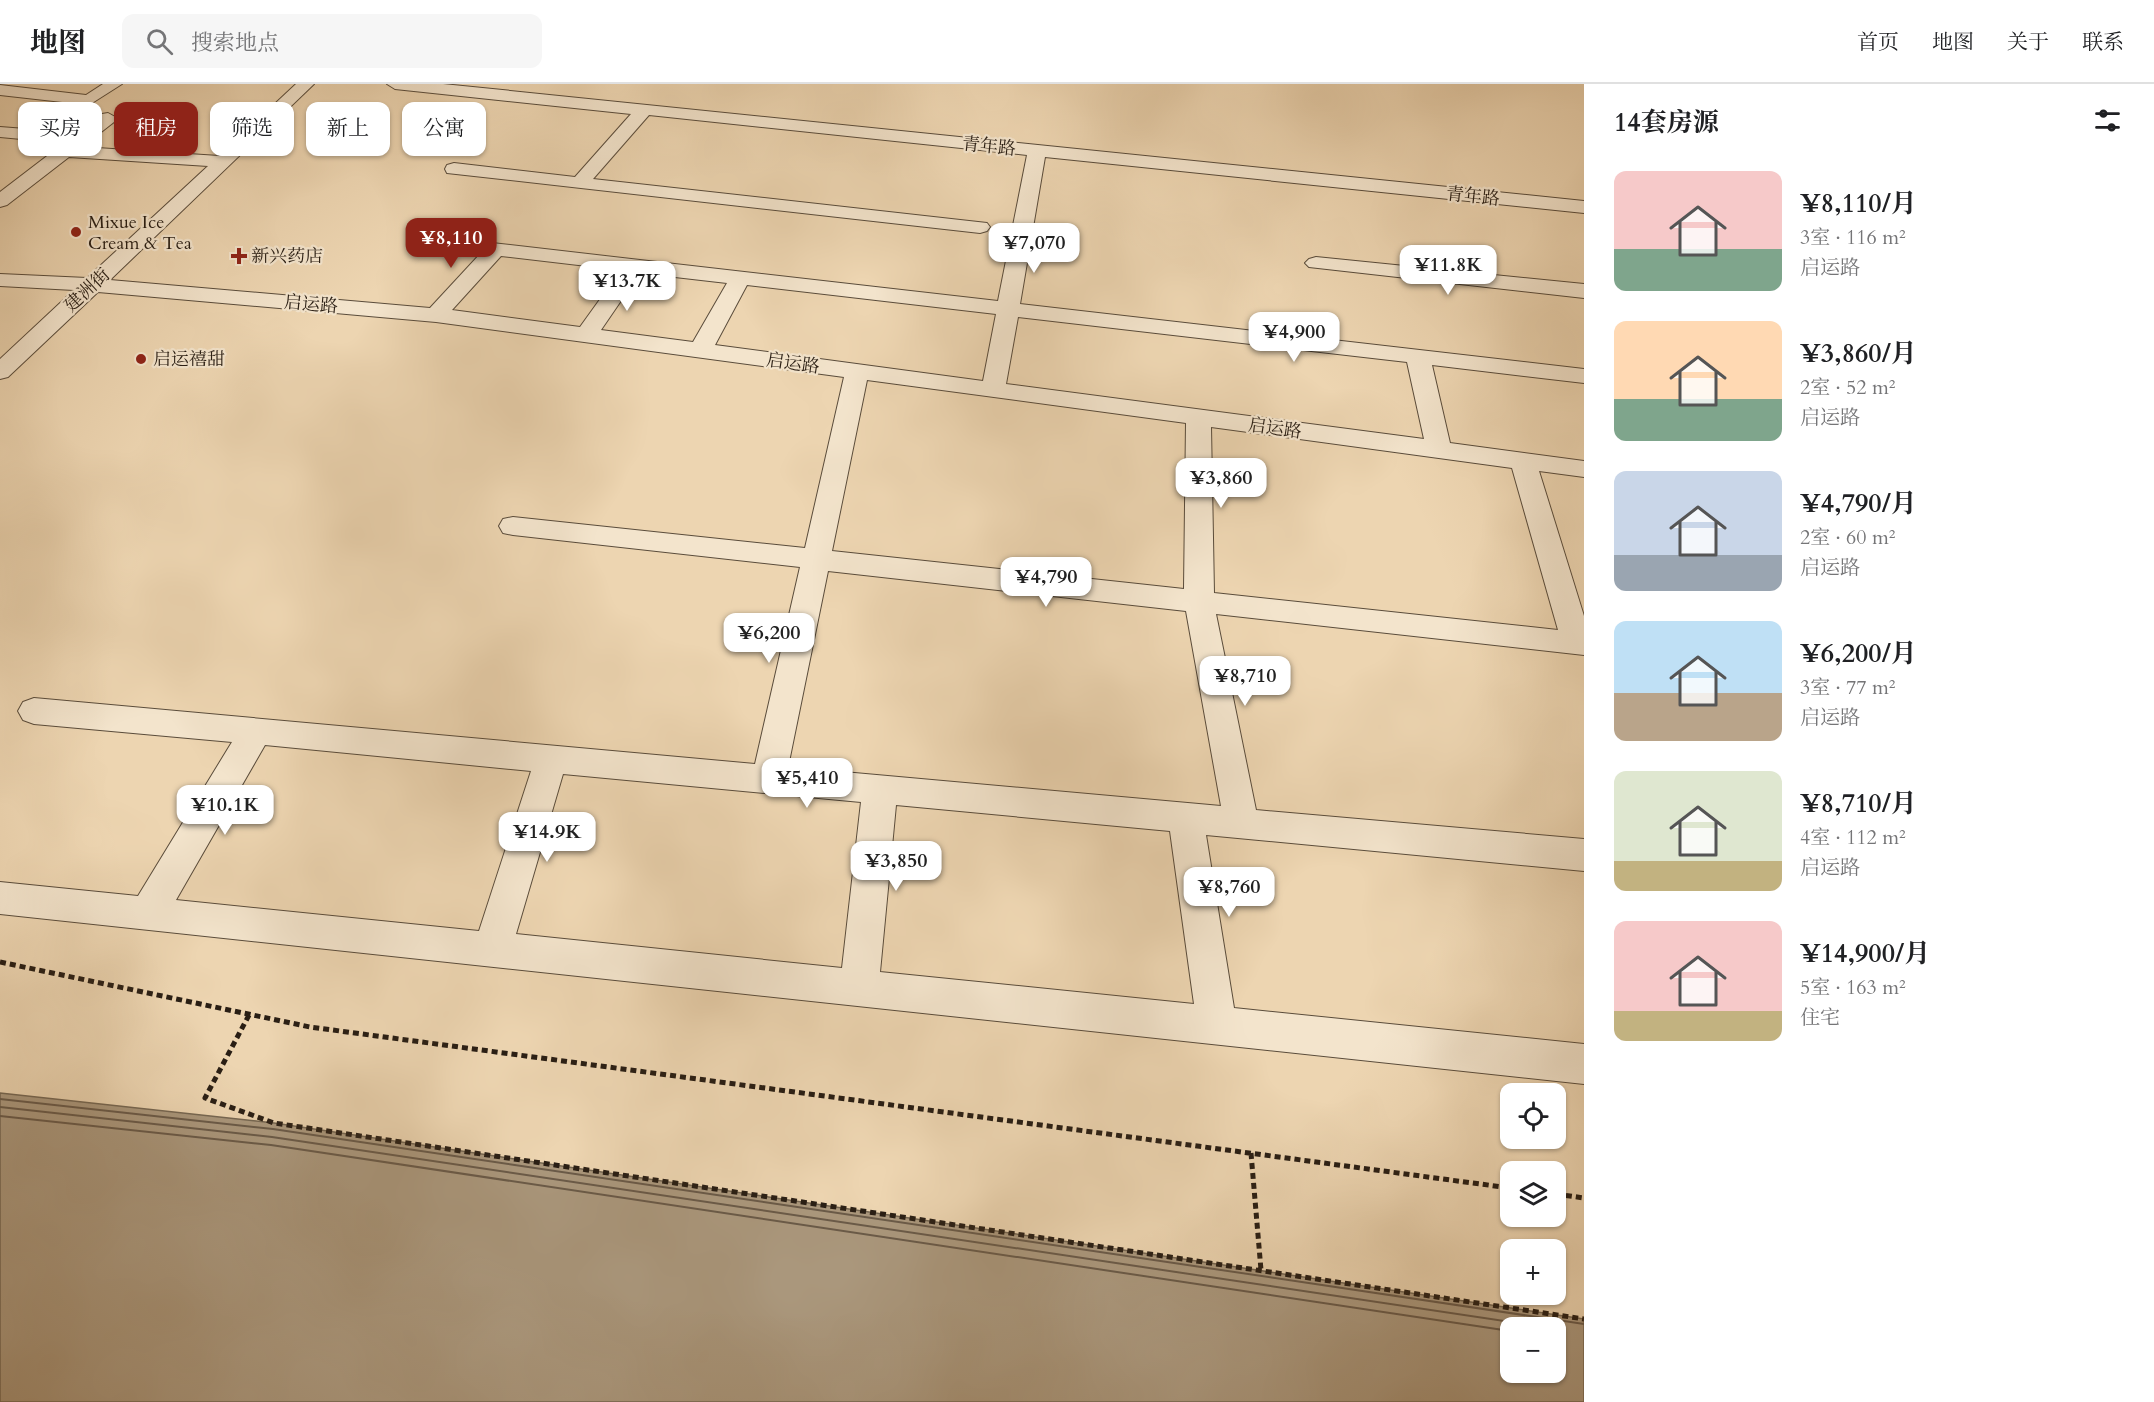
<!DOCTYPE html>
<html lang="zh">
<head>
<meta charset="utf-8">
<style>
  :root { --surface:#fff; --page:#f6f6f6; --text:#202124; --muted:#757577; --line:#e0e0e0; --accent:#8f2418 }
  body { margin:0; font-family:Cardo,"Noto Serif SC",serif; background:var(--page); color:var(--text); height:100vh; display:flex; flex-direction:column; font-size:22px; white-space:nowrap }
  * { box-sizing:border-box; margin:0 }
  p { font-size:20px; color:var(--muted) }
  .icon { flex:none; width:33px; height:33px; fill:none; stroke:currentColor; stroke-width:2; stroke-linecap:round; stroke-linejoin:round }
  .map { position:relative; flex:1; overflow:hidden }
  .details { display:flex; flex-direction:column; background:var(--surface); width:570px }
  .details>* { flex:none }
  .guide { position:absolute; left:18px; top:18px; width:570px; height:54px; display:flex; gap:12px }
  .buttons { position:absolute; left:1500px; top:999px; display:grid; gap:12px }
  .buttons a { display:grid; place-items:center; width:66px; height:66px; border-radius:12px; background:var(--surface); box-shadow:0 2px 4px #0004; font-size:30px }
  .price { position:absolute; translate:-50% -51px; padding:0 14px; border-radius:12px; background:#fff; color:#222; font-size:20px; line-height:39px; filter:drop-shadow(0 2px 3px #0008) }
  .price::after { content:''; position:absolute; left:50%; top:36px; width:18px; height:14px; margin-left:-9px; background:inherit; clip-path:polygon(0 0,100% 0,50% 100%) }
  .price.on { background:var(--accent); color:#fff }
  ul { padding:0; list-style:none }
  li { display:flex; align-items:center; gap:18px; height:150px; padding:0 30px }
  li span { display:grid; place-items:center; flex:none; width:168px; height:120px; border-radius:12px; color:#555 }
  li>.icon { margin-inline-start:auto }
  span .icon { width:72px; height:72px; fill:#fffc; stroke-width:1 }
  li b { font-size:26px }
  h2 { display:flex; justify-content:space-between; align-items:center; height:72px; padding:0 30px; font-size:26px }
  .chip { padding:0 21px; border-radius:12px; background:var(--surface); box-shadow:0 2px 4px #0004; font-size:21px; line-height:54px }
  .chip.on { background:var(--accent); color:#fff }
  header { display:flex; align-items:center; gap:36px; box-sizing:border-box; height:84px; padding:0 30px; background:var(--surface); border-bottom:2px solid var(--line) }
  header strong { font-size:28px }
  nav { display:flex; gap:33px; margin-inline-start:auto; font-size:21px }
  .search { width:420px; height:54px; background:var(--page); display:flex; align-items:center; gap:15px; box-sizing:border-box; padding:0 21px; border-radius:12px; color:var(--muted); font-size:22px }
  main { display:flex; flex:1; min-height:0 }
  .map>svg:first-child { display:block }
  .water { fill:#aa977c; stroke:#766752; stroke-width:1.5; fill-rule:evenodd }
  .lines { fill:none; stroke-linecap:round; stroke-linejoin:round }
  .shore { stroke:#6a5a48; stroke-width:2 }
  .minor-casing { stroke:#5a4c3b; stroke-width:2 }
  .path { stroke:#291e14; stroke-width:5; stroke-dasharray:6 4; stroke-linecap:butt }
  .minor { fill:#f3e4cc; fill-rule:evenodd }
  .poi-dot { fill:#8f2418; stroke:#f3e4cc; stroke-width:2 }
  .labels { text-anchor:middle; stroke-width:4.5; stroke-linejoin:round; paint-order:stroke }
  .far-street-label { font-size:18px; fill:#291e14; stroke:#f3e4cc }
  .far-poi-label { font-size:18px; fill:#291e14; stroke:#f3e4cc; text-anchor:start }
</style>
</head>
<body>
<header>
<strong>地图</strong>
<div class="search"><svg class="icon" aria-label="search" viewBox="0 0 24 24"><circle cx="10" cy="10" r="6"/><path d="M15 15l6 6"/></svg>搜索地点</div>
<nav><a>首页</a><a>地图</a><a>关于</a><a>联系</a></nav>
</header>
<main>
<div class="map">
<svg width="1584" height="1318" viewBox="0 0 1584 1318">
  <rect width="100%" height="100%" fill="#edd5b1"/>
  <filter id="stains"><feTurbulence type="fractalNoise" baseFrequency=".00333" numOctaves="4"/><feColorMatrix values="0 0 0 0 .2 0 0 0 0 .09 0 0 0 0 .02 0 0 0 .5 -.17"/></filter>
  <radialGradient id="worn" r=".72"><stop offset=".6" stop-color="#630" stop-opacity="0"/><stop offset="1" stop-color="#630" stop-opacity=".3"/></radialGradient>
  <!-- water -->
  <path class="water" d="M0 1009 274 1039 1584 1235V1318H0ZM1510 1244H1556V1288H1510Z"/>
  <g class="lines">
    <!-- shore -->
    <path class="shore" d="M0 1015 273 1045 1584 1240
      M0 1023 272 1053 1551 1244
      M0 1032 271 1061 1510 1247"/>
    <defs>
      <path id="minor" d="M103 0H122L89 21 0 11V1L86 11Z
        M296 0H314L110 196 430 224 480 170 473 164 476 160 483 158 998 217 1027 71 649 31 593 95 987 139 990 143 987 147 980 149 447 89 445 85 447 81 454 79 575 93 631 30 395 5 387 0H443L1584 117V129L1045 73 1020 220 1584 285V299L1432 281 1450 359 1584 377V393L1539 387 1584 532V571L1216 530 1256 726 1584 755V787L1206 751 1234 924 1584 960V1000L0 830V798L138 812 232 658 34 640 23 636 18 627 23 618 34 614 755 680 800 483 513 451 503 449 499 442 503 435 513 433 805 464 844 293 436 238 98 208 8 293 0 295V275L74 206 0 202V190L87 194 208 82 69 73 7 121 0 123V108L64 59 0 53V43L77 49 102 30 108 29 117 34 114 38 82 63 219 72ZM501 172 621 186 580 243 452 226ZM640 189 727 199 693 258 601 246ZM747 201 996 230 983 297 715 261ZM1018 233 1407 278 1424 355 1006 300ZM867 296 1186 339 1184 505 832 467ZM1211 343 1512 384 1558 546 1214 509ZM828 487 1186 527 1221 722 788 683ZM265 661 531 687 479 847 176 816ZM563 690 861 718 842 884 516 850ZM896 721 1170 747 1194 920 880 888Z
        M1316 173 1584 200V214L1309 183 1305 179 1309 175Z"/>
    </defs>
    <!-- minor casing -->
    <use href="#minor" class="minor-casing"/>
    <!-- path -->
    <path class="path" d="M0 878 310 943 1510 1104
      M249 931 205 1014 274 1039 1584 1235
      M1251 1069 1261 1186
      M1556 1110 1584 1114"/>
    <!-- minor -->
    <use href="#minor" class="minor"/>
  </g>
  <!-- markers -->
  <g class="poi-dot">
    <circle cx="76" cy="148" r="6"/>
    <path d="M236 163h6v6h6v6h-6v6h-6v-6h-6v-6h6z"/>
    <circle cx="141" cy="275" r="6"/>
  </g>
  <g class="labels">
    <!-- far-street labels -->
    <g class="far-street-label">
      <text transform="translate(989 62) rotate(6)" y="6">青年路</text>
      <text transform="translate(1473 112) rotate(6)" y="6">青年路</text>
      <text transform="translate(87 206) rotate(-43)" y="6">建洲街</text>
      <text transform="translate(311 220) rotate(5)" y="6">启运路</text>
      <text transform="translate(793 279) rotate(8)" y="6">启运路</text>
      <text transform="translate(1275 344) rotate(8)" y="6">启运路</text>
    </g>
    <!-- far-poi labels -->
    <g class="far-poi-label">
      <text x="88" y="144">Mixue Ice<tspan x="88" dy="21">Cream &amp; Tea</tspan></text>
      <text x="251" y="178">新兴药店</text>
      <text x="153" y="281">启运禧甜</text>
    </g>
  </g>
  <rect width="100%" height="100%" filter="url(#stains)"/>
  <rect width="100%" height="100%" fill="url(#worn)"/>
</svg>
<div class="buttons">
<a><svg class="icon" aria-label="locate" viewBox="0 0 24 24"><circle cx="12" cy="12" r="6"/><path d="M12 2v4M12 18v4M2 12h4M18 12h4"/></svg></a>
<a><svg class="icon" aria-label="layers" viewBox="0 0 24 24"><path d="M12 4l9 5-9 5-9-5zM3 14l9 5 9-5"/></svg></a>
<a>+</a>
<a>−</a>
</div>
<b class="price on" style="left:451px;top:185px">¥8,110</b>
<b class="price" style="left:1034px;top:190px">¥7,070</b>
<b class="price" style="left:1448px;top:212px">¥11.8K</b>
<b class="price" style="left:627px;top:228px">¥13.7K</b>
<b class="price" style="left:1294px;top:279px">¥4,900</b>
<b class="price" style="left:1221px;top:425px">¥3,860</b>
<b class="price" style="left:1046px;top:524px">¥4,790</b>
<b class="price" style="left:769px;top:580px">¥6,200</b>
<b class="price" style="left:1245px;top:623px">¥8,710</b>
<b class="price" style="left:807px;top:725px">¥5,410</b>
<b class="price" style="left:225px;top:752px">¥10.1K</b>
<b class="price" style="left:547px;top:779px">¥14.9K</b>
<b class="price" style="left:896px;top:808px">¥3,850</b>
<b class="price" style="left:1229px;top:834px">¥8,760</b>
<div class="guide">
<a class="chip">买房</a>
<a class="chip on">租房</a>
<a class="chip">筛选</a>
<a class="chip">新上</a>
<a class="chip">公寓</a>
</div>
</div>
<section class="details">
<h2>14套房源<svg class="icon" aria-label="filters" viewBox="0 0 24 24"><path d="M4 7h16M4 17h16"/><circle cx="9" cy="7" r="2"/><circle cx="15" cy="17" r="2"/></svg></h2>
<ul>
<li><span style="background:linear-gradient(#f6c9c9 65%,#7fa58c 0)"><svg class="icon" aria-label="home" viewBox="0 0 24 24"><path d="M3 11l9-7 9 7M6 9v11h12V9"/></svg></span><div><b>¥8,110/月</b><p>3室 · 116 m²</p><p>启运路</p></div></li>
<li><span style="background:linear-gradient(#ffd9b3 65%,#7fa58c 0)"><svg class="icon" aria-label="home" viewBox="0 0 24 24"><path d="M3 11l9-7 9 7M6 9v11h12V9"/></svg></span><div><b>¥3,860/月</b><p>2室 · 52 m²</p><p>启运路</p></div></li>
<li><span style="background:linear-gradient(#c9d6e8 70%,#9aa5b1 0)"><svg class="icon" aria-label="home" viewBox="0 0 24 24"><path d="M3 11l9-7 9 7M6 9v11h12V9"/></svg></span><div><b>¥4,790/月</b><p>2室 · 60 m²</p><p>启运路</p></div></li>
<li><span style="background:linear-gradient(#bfe0f5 60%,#b9a48a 0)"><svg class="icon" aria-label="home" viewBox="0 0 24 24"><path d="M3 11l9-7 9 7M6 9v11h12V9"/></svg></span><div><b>¥6,200/月</b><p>3室 · 77 m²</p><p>启运路</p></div></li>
<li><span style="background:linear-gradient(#dfe7d0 75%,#c2b280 0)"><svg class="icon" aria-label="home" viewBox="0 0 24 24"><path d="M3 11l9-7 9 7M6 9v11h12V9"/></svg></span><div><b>¥8,710/月</b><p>4室 · 112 m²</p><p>启运路</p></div></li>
<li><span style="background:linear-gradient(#f6c9c9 75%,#c2b280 0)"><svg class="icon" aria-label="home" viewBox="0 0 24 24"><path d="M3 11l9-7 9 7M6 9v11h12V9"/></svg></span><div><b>¥14,900/月</b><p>5室 · 163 m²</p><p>住宅</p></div></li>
</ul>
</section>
</main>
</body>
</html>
